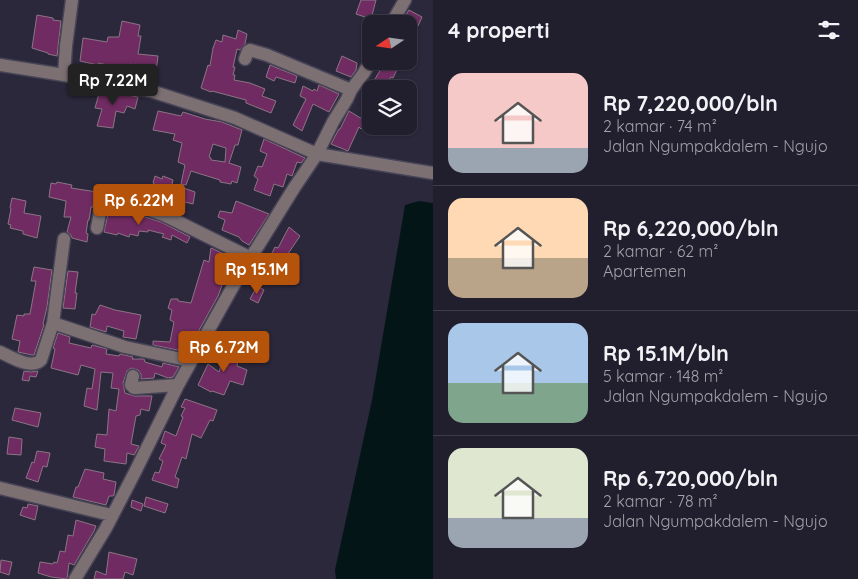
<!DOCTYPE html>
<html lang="id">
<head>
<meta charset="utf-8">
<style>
  :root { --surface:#211e2d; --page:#292735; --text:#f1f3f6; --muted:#a2a2aa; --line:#3e3c49; --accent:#b45309 }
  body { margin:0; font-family:Quicksand,sans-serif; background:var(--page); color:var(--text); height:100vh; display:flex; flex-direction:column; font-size:19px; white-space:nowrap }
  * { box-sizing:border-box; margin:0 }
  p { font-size:16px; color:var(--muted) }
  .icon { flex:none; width:28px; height:28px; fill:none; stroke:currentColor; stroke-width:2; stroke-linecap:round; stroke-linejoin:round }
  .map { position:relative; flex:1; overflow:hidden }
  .side { display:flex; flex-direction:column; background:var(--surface); width:425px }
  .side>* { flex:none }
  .needle { width:32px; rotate:257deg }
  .tools { position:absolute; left:362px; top:15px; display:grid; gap:10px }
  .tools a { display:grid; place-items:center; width:55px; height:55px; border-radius:10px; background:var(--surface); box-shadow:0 1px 4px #0004,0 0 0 1px var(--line); font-size:25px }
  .price { position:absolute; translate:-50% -42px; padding:0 11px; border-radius:5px; background:var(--accent); color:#fff; font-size:16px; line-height:32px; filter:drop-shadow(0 1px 2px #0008) }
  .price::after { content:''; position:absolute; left:50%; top:30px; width:15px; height:11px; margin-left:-8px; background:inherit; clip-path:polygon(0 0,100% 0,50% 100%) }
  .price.active { background:#222; color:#fff }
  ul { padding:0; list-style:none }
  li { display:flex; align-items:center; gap:15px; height:125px; padding:0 15px }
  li+li { border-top:1px solid var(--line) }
  li span { display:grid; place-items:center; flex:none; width:140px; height:100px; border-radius:15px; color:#555 }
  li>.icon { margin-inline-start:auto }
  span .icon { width:60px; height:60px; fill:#fffc; stroke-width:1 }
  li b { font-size:21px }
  h2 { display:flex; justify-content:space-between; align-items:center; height:60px; padding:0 15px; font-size:21px }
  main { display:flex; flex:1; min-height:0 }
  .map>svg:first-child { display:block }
  .water { fill:#041517 }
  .building { fill:#702c62; stroke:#8b7484; fill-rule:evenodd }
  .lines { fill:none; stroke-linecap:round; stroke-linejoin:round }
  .minor-casing { stroke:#474457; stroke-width:15 }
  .minor { stroke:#7d7073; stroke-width:12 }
</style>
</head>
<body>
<main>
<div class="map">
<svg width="433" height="579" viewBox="0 0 433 579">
  <rect width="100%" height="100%" fill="#2c283c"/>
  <!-- water -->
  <path class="water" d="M419 201 433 203V579H336L335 570 372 400 405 205Z"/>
  <!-- building -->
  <path class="building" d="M361 0H376L371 19 356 14Z
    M409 10 422 17 418 26 404 18Z
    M37 15 53 18V20L61 21 57 56 48 54V53L32 48Z
    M122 21 140 25 138 36H141L138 54 158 56 156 71 130 64 127 78 122 77 123 68 98 63V65L80 61 83 38 107 42 108 37H119Z
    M238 30 247 34 245 44 240 50 237 49 233 67H235L233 75H235L234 80 250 83 265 89 262 96 276 101 271 113 246 103V100L212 91 211 92 201 88 208 65 210 66 213 48 216 40 222 42 223 35 236 39Z
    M342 56 357 63 356 70 351 77 336 71Z
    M387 61H401L393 78 391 77 384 89H369L381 69 383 70Z
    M270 65 297 76 295 83 276 77 274 81 266 77Z
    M319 85 339 94 329 112 313 104 302 131 293 125 306 99 300 96 303 86 313 91 314 89 317 91Z
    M100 90 138 97 135 109 127 106 124 113 116 111 113 128 97 126 102 109 95 108Z
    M158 111 181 116 183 112 205 119 222 122 242 130 238 145H235L229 163 241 167 237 183 232 181 231 184 220 182V180L191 171 186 185 181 184 185 165 178 162 182 143 173 140 175 134 153 130ZM213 144 226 148 225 162 211 160V158L209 157Z
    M349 111 367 122 361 129 359 127 348 151 331 144 339 129H340Z
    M264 139 305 158 301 163 297 162 292 176 287 174 283 187 274 184 270 196 254 190 258 179 254 176 258 166 262 167 267 154 260 151Z
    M155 176 162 179 163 176 173 180 172 184 195 192 193 204 185 202 183 206 166 202 163 205 152 199 156 185 153 183Z
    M57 182 72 185 71 188 97 192 93 207H91L89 220H88L86 233 88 234 87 242 72 238 71 235 67 232 71 217H64L66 201 49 197 51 183 56 184Z
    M12 198 26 201 24 213 41 216 37 238 23 234V231L10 228 11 225 8 224 11 209 10 208Z
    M236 201 269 214 249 245 242 241 239 237 222 230 225 220 218 217 220 211 232 213Z
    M109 209 145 217 161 222 190 237 187 243 172 235 171 240 162 237 164 234 148 230V232L139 231 138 236 130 234 129 237 118 233 117 235 104 232Z
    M289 227 300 236 283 261 271 255 275 247 278 248Z
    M211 248 237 260 234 269 229 267 218 296 187 352 153 345V341L170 342 174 322 170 320 172 310 168 308 171 299H178V301L191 303 204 260 209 262Z
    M34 267 52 270 47 307 43 324 44 325 34 355H32L18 352 20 341 12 339 17 315 24 316V314H30L36 281H31Z
    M68 271 78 272 75 293H77L75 309 63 308Z
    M257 286 264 290 258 303 250 299Z
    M100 305 115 310 141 315 136 339 123 337 124 331 107 326 106 332 90 327 92 314 95 315Z
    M245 332 258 335 260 332 267 335 263 347 243 340Z
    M58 333 70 337 69 343 91 348 92 345 107 349 106 354 119 356 120 354 133 357 132 359H144L145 362 162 367 163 363 179 367 173 377 168 378 155 373 154 378 141 379V374L138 370 131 368 127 371 123 383 125 393 134 396H152L149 411 141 409 140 415 136 416 131 444 139 446 134 455 127 453 126 464 104 461 105 449 95 447 97 434 107 435 109 409 116 411 119 389 111 388 113 373 101 372 97 410 84 406 87 388 92 389 95 369 81 365 78 375 51 368 55 349 53 348Z
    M231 342 240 347 237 366 247 370 243 385 230 381 224 395 212 391 211 392 198 385 208 364 219 372 222 362 225 363Z
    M24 371 31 372 38 371 36 377 30 376 29 381 22 380Z
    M185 399 217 410 213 421 210 420 201 438 192 434 186 459 182 457 175 477 179 479 177 488 152 480 155 472 159 473 163 461 159 459 166 445 161 443 165 431 176 436 183 417 181 416 185 408 181 407Z
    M15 408 41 413 38 427 12 420Z
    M9 437 22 439 21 455 7 454Z
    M37 451 50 453 47 467 43 466 38 482 26 478 32 462 34 463Z
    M85 469 104 473 103 479 116 482 114 495 113 496H109L106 505 73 497 76 487H78Z
    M146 497 168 504 165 513 144 506Z
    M132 500 143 504 141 511 131 507Z
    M28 504 38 506 35 520 20 515 23 507 27 508Z
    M76 520 96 526 94 531 74 565 69 563 67 579 51 577 38 573 40 562 53 564 54 562 57 563 60 551 65 552 68 535 73 536Z
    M109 552 137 559 133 575 125 572 123 579H94L96 571 106 575Z
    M1 560 12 562 9 575 0 572Z"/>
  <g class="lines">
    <defs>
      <path id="minor" d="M391 24 405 0
        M245 59 248 51 250 50 267 55 351 90
        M0 65 64 75 151 91 235 118 317 154 433 173
        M64 75 66 46 72 0
        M97 228 102 202 105 200 147 209 164 215 251 258
        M53 323 64 239
        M0 352C11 357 31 370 41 360L53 323 125 347 191 361
        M133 376 131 385 134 388 178 385
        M0 488 111 515
        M75 579 106 528 135 472 178 385 232 288 294 188 317 154 333 122 347 99 351 90 363 74 371 61"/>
    </defs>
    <!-- minor casing -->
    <use href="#minor" class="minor-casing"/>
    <!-- minor -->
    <use href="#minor" class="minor"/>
  </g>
</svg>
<div class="tools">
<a><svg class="needle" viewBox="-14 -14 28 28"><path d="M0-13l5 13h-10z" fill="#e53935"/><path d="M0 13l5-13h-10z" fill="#a2a2aa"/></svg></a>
<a><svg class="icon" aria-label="layers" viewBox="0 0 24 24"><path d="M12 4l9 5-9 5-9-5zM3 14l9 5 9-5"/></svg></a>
</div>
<b class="price active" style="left:113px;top:106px">Rp 7.22M</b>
<b class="price" style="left:139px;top:226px">Rp 6.22M</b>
<b class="price" style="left:257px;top:295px">Rp 15.1M</b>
<b class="price" style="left:224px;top:373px">Rp 6.72M</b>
</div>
<section class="side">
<h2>4 properti<svg class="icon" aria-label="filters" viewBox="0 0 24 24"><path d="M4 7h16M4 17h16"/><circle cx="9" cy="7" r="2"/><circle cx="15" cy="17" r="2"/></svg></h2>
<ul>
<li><span style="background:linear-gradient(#f6c9c9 75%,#9aa5b1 0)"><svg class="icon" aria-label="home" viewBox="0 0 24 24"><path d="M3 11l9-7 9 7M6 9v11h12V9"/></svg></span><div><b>Rp 7,220,000/bln</b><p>2 kamar · 74 m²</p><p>Jalan Ngumpakdalem - Ngujo</p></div></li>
<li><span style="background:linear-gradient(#ffd9b3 60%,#b9a48a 0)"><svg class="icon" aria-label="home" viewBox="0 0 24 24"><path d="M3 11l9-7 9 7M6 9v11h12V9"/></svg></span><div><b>Rp 6,220,000/bln</b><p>2 kamar · 62 m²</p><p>Apartemen</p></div></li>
<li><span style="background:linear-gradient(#a9c7e8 60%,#7fa58c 0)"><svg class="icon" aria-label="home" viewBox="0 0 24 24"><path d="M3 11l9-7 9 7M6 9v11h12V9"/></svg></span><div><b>Rp 15.1M/bln</b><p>5 kamar · 148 m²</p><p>Jalan Ngumpakdalem - Ngujo</p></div></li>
<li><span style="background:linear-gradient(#dfe7d0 70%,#9aa5b1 0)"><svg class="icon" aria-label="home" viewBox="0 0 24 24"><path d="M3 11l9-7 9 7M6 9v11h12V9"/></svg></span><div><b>Rp 6,720,000/bln</b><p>2 kamar · 78 m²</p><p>Jalan Ngumpakdalem - Ngujo</p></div></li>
</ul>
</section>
</main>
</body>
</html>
